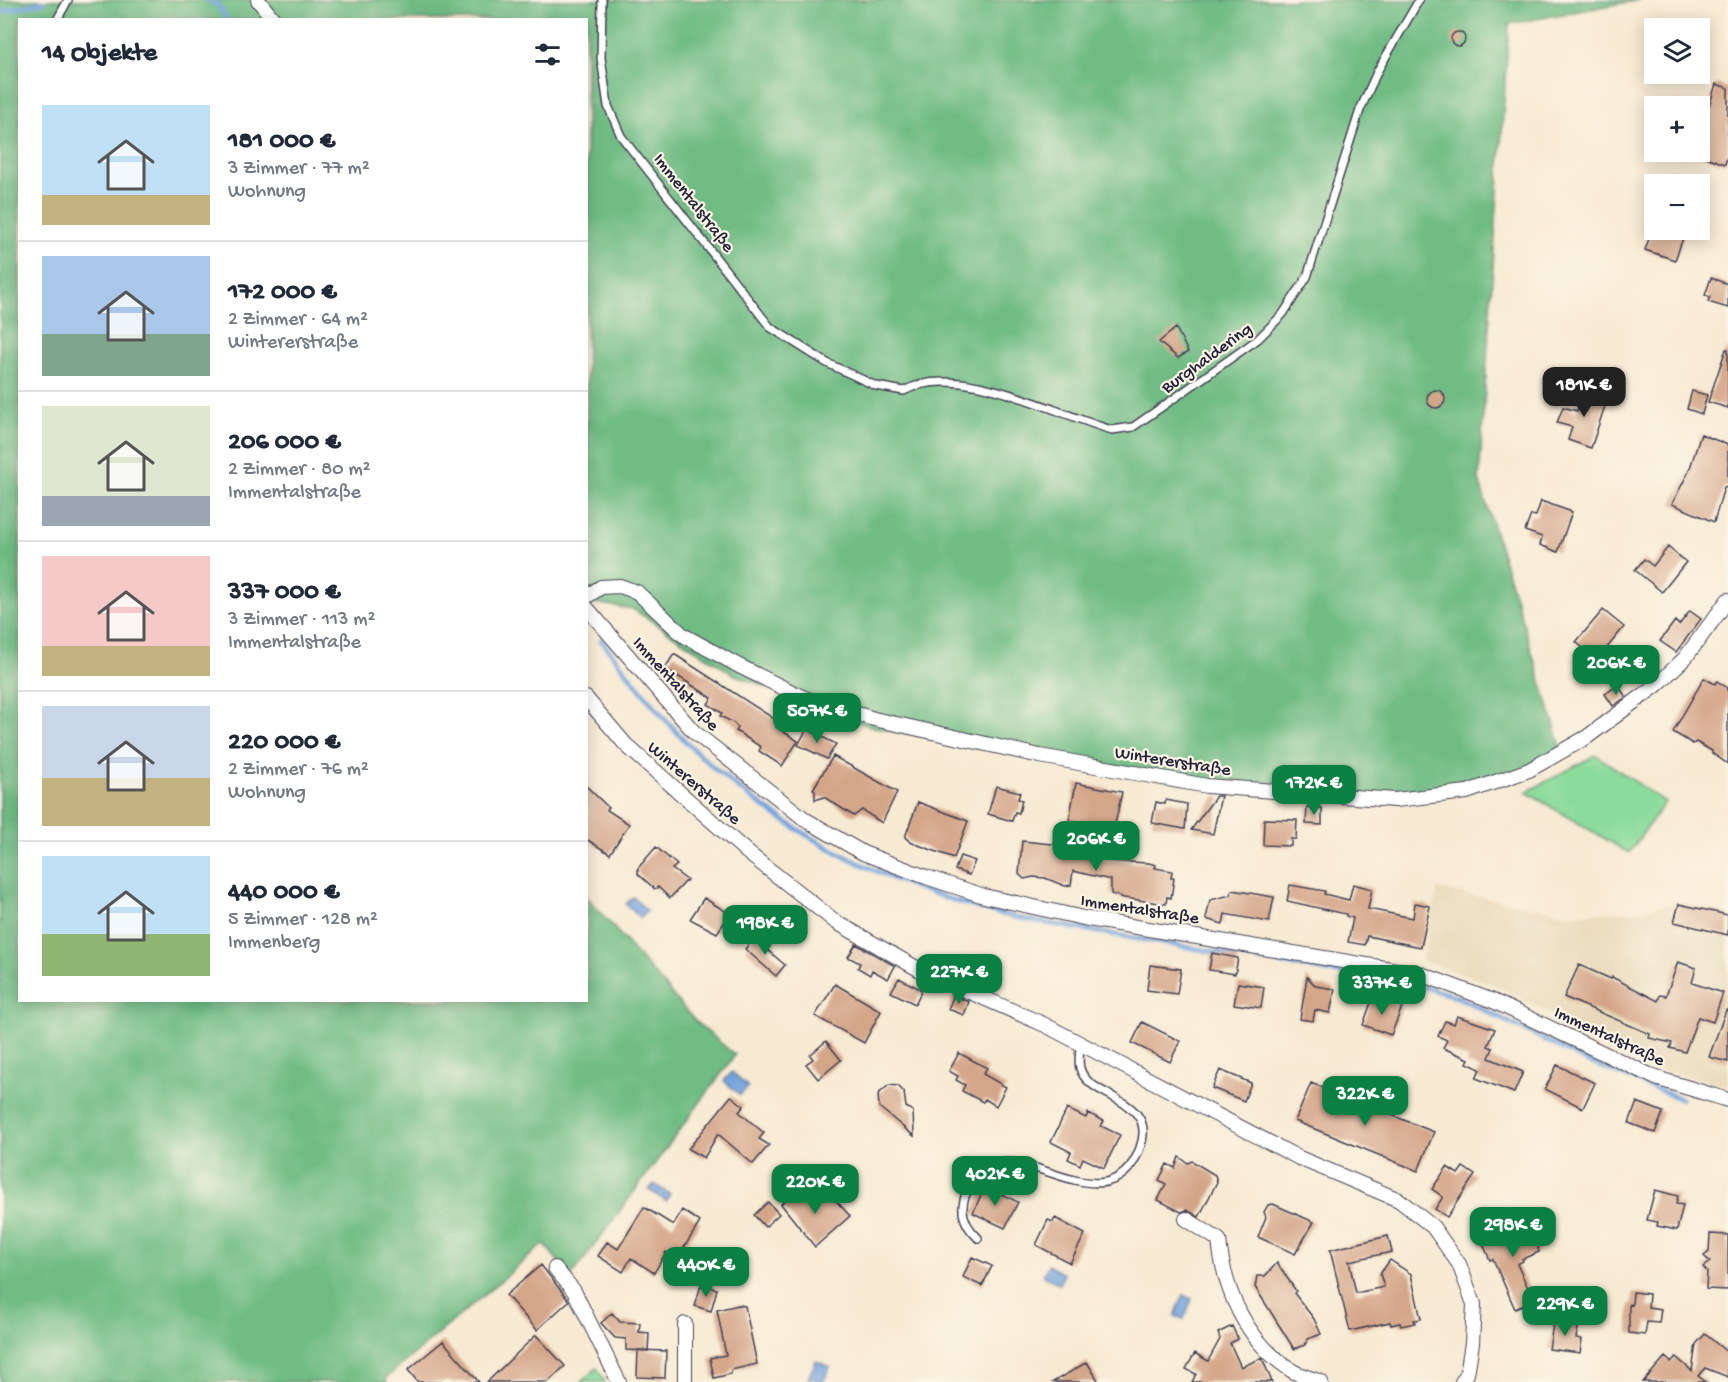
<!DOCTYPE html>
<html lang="de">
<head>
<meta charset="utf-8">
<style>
  :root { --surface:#fff; --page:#f6f6f7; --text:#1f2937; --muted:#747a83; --line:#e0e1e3; --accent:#0b8043 }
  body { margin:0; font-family:"Gochi Hand",sans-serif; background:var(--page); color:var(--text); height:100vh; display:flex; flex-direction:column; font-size:22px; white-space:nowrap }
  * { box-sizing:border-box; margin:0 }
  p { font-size:20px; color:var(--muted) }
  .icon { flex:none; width:33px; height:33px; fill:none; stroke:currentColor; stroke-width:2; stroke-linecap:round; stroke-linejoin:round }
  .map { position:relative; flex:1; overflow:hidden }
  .sheet { position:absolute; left:18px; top:18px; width:570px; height:984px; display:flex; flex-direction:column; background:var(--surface); border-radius:0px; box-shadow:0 3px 15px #0003 }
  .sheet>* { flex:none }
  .fabs { position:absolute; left:1644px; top:18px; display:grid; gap:12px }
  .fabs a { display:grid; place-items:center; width:66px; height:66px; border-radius:0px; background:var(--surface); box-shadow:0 3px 15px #0003; font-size:30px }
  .price { position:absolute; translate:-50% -51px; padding:0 14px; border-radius:12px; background:var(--accent); color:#fff; font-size:20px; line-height:39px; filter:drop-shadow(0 2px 3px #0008) }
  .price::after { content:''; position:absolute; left:50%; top:36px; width:18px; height:14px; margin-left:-9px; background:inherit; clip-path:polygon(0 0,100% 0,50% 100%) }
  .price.active { background:#222; color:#fff }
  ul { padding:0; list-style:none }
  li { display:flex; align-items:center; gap:18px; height:150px; padding:0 24px }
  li+li { border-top:2px solid var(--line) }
  li span { display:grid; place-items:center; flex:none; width:168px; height:120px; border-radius:0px; color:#555 }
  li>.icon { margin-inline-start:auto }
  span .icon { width:72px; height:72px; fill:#fffc; stroke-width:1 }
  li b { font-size:26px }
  h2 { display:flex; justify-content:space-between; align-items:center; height:72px; padding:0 24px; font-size:26px }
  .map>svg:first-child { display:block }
  .built { fill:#e8d9ba }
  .green { fill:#8bdc9c; stroke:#567f6c; stroke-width:1.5 }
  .forest { fill:#70bc84; stroke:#496f60; stroke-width:1.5 }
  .water { fill:#73a4de; stroke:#4a638c; stroke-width:1.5 }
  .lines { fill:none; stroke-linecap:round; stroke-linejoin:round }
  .stream { stroke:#73a4de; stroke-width:5 }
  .building { fill:#d4a689 }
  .lane-casing { stroke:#424052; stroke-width:10 }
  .street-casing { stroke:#424052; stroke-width:16 }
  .lane { stroke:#fff; stroke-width:7 }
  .street { stroke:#fff; stroke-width:14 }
  .labels { text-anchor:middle; stroke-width:4.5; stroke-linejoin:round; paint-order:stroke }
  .street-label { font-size:18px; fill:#22223b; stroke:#fcf5e5 }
</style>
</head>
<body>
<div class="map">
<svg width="1728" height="1382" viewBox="0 0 1728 1382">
  <rect width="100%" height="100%" fill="#fcf5e5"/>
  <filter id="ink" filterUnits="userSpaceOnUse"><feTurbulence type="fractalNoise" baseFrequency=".0167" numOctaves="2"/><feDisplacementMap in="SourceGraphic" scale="12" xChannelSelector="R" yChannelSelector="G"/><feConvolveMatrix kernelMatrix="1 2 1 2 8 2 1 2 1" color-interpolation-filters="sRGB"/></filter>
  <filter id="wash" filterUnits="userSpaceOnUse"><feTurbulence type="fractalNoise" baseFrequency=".008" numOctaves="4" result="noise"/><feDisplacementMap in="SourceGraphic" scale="24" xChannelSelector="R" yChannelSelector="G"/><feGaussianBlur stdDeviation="1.35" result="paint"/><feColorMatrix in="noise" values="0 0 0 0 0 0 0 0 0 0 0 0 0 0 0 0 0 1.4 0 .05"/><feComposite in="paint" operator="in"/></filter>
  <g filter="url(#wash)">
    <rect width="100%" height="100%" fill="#f7ead3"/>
    <!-- built -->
    <path class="built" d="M1437 889 1571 914 1636 911 1678 902 1728 914V1086L1660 1070 1491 983 1422 961Z"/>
    <!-- green -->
    <path class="green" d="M1596 755 1665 802 1629 853 1526 792Z
      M597 1368 605 1382H581Z"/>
    <!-- forest -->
    <path class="forest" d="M0 0H1639L1509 24 1479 480 1563 753 1525 777 1395 801 1206 787 873 727 735 675 633 609 587 602 586 20H20V1000H586L587 897 695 1021 735 1055 571 1277 544 1244 386 1378 387 1382H0Z"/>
    <!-- water -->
    <path class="water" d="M633 897 647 911 640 918 626 904Z
      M732 1072 748 1087 740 1095 724 1081Z
      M654 1184 670 1194 666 1201 649 1190Z
      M1048 1265 1064 1274 1059 1284 1043 1275Z
      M1183 1295 1192 1299 1184 1319 1175 1316Z
      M816 1361 830 1367 823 1382 808 1378Z"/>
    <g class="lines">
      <!-- stream -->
      <path class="stream" d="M208 0 218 5 227 20
        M0 12 44 2
        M72 18 77 20
        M601 640C630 676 659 715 692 748 787 838 901 893 1028 920L1428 988 1458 997 1587 1061 1681 1099"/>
    </g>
    <g id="blocks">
      <!-- building -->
      <path class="building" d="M1451 39a7 7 0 1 1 14 0a7 7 0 1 1-14 0Z
        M1716 84 1728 88V155L1725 164 1700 155V135Z
        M1652 230H1686L1675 260 1645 250Z
        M1711 278 1728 284V308L1708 302 1710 297 1705 295Z
        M1176 328 1188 352 1178 358 1159 342Z
        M1726 349H1728V408L1708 402Z
        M1584 389 1608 397 1591 448 1568 440 1572 427 1557 423 1563 407 1577 411Z
        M1427 399a9 9 0 1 1 18 0a9 9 0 1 1-18 0Z
        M1692 391 1707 395 1702 414 1687 409Z
        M1701 434 1728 445V486L1724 487 1714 522 1672 504 1689 471Z
        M1541 501 1572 512 1558 552 1540 545 1542 537 1525 531 1531 515 1536 516Z
        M1668 547 1686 562 1662 592 1635 570 1644 559 1653 566Z
        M1603 610 1624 627 1597 660 1576 642Z
        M1690 611 1701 619 1676 652 1660 641 1675 621 1679 625Z
        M674 654 779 722 776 727 798 741 782 766 759 751 761 747 736 731 738 728 734 723 720 716 722 713 708 704 712 698 665 668Z
        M1704 678 1715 684 1717 681 1726 687 1728 692V764L1712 753V751L1696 742 1693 744 1673 732Z
        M1618 685 1626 697 1613 706 1605 694Z
        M807 729 836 744 827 759 798 745Z
        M833 756 897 792 882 823 862 810 854 816 824 797 815 800V791L813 789Z
        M1076 783 1122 792 1114 829 1069 820Z
        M586 786 608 807 607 810 629 824 610 854 586 839Z
        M996 786 1020 792 1018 799 1022 800 1019 813 1015 812 1012 821 988 814Z
        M1216 796H1221L1213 834 1191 830Z
        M1166 800 1187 804 1185 829 1152 823 1156 802 1165 804Z
        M918 802 968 821 954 858 910 842 905 837Z
        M1307 807 1322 808V825L1306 824Z
        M1264 819 1297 820 1296 839H1291V846L1263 845Z
        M1022 841 1061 845 1060 848 1109 861 1149 863 1156 865 1155 868 1172 871 1171 878H1174L1171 898 1167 897 1166 904 1124 898 1111 894V880L1073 871 1071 885 1065 886 1045 878 1033 877 1024 879 1019 874Z
        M656 847 677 865 672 869 687 880 670 898 658 887 655 889 638 874V868Z
        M960 856 975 861 969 875 955 870Z
        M1353 884 1372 889 1368 909 1413 918 1415 903 1430 906 1421 947 1367 936 1365 945 1348 942 1353 918 1346 916V914L1287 901 1290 885 1325 891 1324 894 1349 900Z
        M1232 890 1274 897 1269 922 1225 914 1223 924 1206 919 1210 900 1231 895Z
        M704 898 730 914 717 933 690 919Z
        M1679 904 1728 915V935L1674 922Z
        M757 935 767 944 764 947 785 965 776 976 745 949Z
        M856 944 895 966 888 979 872 970 870 975 858 968 860 963 848 957Z
        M1212 953 1238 958 1235 974 1209 970Z
        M1678 962 1696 968 1692 983 1723 993 1713 1022 1698 1017 1685 1052 1670 1048 1672 1043 1649 1038 1650 1034 1564 997 1579 965 1611 979 1612 977 1658 1001 1660 995 1666 996Z
        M1150 965 1181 969 1177 994 1147 990Z
        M1307 977 1316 986 1335 989 1330 1013 1315 1010 1313 1021 1300 1019Z
        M899 978 922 990 915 1004 891 992Z
        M1238 983 1264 987 1261 1008 1234 1004Z
        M835 984 881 1011 864 1043 815 1016Z
        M954 995 969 1002 964 1015 948 1009Z
        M1373 997 1402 1007 1391 1035 1363 1025Z
        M1726 1010H1728V1062L1709 1057Z
        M1457 1016 1495 1029 1488 1046 1493 1048 1489 1058 1523 1072 1514 1093 1476 1078 1480 1069 1467 1063 1469 1059 1443 1048 1447 1040 1438 1036 1445 1021 1454 1024Z
        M1142 1022 1180 1041 1170 1062 1132 1043Z
        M826 1041 841 1060 818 1079 806 1064 813 1059 810 1055Z
        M959 1053 987 1068 983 1074 1006 1087 996 1106 985 1099 983 1102 962 1091 965 1085 956 1080 958 1076 949 1071Z
        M1557 1065 1595 1083 1583 1108 1545 1089Z
        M1220 1070 1251 1083 1244 1101 1212 1088Z
        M1311 1083 1434 1132 1418 1171 1295 1121Z
        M889 1085 898 1086 904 1092 906 1107 913 1111 914 1136 879 1107 878 1094Z
        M731 1096 744 1106 739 1112 764 1133 759 1139 769 1145 753 1164 718 1134 704 1158 688 1149Z
        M1637 1102 1663 1112 1655 1133 1629 1123Z
        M1067 1109 1086 1118 1088 1113 1104 1121 1101 1126 1120 1135 1104 1168 1083 1158 1080 1165 1068 1159 1071 1152 1051 1142Z
        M1179 1157 1188 1163 1192 1161 1215 1175 1217 1182 1199 1217 1187 1210 1181 1212 1158 1200 1166 1184 1159 1180 1167 1164 1175 1168Z
        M1447 1167 1458 1174 1463 1167 1475 1175 1447 1217 1435 1209 1443 1197 1432 1189Z
        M985 1186 1018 1202 1005 1228 973 1213Z
        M804 1190 814 1201 826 1190 850 1216 815 1247 781 1204 795 1191 798 1195Z
        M1655 1190 1678 1196 1676 1204 1683 1205 1677 1230 1657 1226 1658 1222 1647 1220Z
        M768 1202 779 1214 765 1227 754 1215Z
        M1273 1204 1314 1222 1295 1254 1258 1237 1266 1217 1264 1212 1268 1205Z
        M644 1207 673 1225 682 1210 700 1222 677 1259 666 1252 654 1273 631 1258 623 1272 598 1256 607 1242 618 1249Z
        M1055 1218 1085 1234 1070 1263 1036 1245 1048 1220 1053 1222Z
        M1521 1220 1523 1224 1527 1222 1535 1234 1539 1252 1522 1259 1523 1261 1517 1264 1534 1301 1515 1309 1493 1259 1490 1260 1483 1244 1493 1236 1491 1233Z
        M1710 1234 1728 1235V1290L1706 1289 1707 1272 1703 1267 1710 1262 1704 1256 1709 1252Z
        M1388 1236 1392 1252 1349 1261 1356 1293 1384 1287 1380 1274 1390 1260 1411 1274 1421 1319 1414 1320 1415 1323 1401 1326 1400 1323 1391 1325 1390 1322 1350 1331 1330 1250Z
        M972 1257 992 1266 982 1286 963 1277Z
        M1277 1263 1296 1291 1294 1293 1314 1319 1321 1334 1308 1339 1305 1345 1294 1349 1255 1287 1257 1276H1265Z
        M541 1265 569 1301 537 1330 506 1295Z
        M701 1285 717 1289 711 1311 695 1306Z
        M1633 1292 1649 1294 1648 1307 1661 1309 1659 1323 1647 1322 1645 1335 1629 1333V1304L1632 1305Z
        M738 1305 745 1306 757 1364 731 1370V1374L714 1378 710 1358 726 1355 717 1310Z
        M612 1313 620 1322 640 1323 639 1332 649 1333 648 1351 626 1350V1339L615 1338 601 1323Z
        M1554 1319 1579 1323 1576 1338 1582 1339 1580 1353 1549 1349Z
        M1232 1326 1238 1339 1230 1343 1241 1367 1262 1358 1272 1382H1192L1196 1374 1186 1369 1195 1353 1208 1361 1220 1339 1218 1333Z
        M1705 1334 1728 1353V1377L1705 1368 1698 1376 1706 1382H1643L1665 1357 1671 1362 1676 1357 1692 1371 1696 1344Z
        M536 1335 565 1366 548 1382H487Z
        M443 1341 479 1382H418L408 1370Z
        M638 1350 666 1351 665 1378 637 1377Z
        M1087 1362 1099 1382H1053Z"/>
    </g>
  </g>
  <g filter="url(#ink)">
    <use href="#blocks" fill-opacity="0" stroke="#424052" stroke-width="1.5"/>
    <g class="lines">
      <defs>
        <path id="lane" d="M602 0 601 58 608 106 621 136 770 327 827 363 876 386 904 391C957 361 1056 414 1112 430L1133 427 1179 395 1258 339 1283 314 1307 277 1360 110 1378 70 1419 0
          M57 20 68 0
          M978 1238C950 1212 965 1186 990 1164 999 1163 1008 1161 1017 1163 1059 1171 1117 1211 1140 1148 1159 1097 1088 1100 1080 1068 1078 1062 1080 1052 1080 1045"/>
        <path id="street" d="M258 0 274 20
          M586 597 601 587 620 586 637 592 683 635 739 666 804 698 874 719 1040 756 1207 786 1395 800 1467 792 1529 770 1587 737 1657 685 1685 658 1728 600
          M586 607 694 732 806 820 863 853 926 877 984 896 1088 919 1421 974 1493 1001 1656 1078 1728 1100
          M586 698 626 745 748 853 836 922 920 970 1045 1025 1299 1158 1399 1200 1433 1227 1459 1264 1474 1304 1472 1343 1467 1374 1462 1382
          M1186 1219 1219 1240C1224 1291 1246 1341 1291 1370 1299 1376 1312 1378 1321 1382
          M555 1268 574 1291 619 1382
          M685 1382V1324"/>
      </defs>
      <!-- lane casing -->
      <use href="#lane" class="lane-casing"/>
      <!-- street casing -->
      <use href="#street" class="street-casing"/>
      <!-- lane -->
      <use href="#lane" class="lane"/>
      <!-- street -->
      <use href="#street" class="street"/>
    </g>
  </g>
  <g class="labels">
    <!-- street labels -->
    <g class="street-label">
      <text transform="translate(695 202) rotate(52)" y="6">Immentalstraße</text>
      <text transform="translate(1206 357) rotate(-36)" y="6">Burghaldering</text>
      <text transform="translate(677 683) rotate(48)" y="6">Immentalstraße</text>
      <text transform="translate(1173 760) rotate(9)" y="6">Wintererstraße</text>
      <text transform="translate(695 782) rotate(41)" y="6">Wintererstraße</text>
      <text transform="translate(1140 908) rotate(9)" y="6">Immentalstraße</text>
      <text transform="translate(1610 1035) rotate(25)" y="6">Immentalstraße</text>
    </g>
  </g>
</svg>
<div class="fabs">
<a><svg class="icon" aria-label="layers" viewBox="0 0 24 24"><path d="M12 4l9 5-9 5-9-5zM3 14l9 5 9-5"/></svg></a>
<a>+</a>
<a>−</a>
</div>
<b class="price active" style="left:1584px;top:418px">181K €</b>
<b class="price" style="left:1616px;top:696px">206K €</b>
<b class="price" style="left:817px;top:744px">507K €</b>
<b class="price" style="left:1314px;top:816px">172K €</b>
<b class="price" style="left:1096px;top:872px">206K €</b>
<b class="price" style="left:765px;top:956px">198K €</b>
<b class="price" style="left:959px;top:1005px">227K €</b>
<b class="price" style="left:1382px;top:1016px">337K €</b>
<b class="price" style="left:1365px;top:1127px">322K €</b>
<b class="price" style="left:995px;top:1207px">402K €</b>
<b class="price" style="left:815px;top:1215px">220K €</b>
<b class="price" style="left:1513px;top:1258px">298K €</b>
<b class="price" style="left:706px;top:1298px">440K €</b>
<b class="price" style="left:1565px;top:1337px">229K €</b>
<section class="sheet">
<h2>14 Objekte<svg class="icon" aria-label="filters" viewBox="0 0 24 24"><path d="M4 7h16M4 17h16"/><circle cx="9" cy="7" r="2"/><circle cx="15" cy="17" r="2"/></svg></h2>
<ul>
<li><span style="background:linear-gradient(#bfe0f5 75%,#c2b280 0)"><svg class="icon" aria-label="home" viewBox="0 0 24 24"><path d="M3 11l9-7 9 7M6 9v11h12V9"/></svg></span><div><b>181 000 €</b><p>3 Zimmer · 77 m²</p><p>Wohnung</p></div></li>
<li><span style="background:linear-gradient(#a9c7e8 65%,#7fa58c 0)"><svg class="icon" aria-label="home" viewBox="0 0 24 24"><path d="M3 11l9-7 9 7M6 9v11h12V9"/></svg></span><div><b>172 000 €</b><p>2 Zimmer · 64 m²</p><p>Wintererstraße</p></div></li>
<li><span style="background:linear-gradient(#dfe7d0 75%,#9aa5b1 0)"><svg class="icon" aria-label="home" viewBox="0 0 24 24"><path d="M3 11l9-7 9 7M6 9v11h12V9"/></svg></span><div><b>206 000 €</b><p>2 Zimmer · 80 m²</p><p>Immentalstraße</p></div></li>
<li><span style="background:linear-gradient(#f6c9c9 75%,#c2b280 0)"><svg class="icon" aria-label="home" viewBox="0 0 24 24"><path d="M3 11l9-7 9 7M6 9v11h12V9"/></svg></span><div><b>337 000 €</b><p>3 Zimmer · 113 m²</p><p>Immentalstraße</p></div></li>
<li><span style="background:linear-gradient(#c9d6e8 60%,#c2b280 0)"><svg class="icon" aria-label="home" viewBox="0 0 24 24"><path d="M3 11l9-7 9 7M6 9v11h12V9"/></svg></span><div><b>220 000 €</b><p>2 Zimmer · 76 m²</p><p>Wohnung</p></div></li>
<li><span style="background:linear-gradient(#bfe0f5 65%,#8fb573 0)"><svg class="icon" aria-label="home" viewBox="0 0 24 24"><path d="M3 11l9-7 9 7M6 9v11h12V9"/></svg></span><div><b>440 000 €</b><p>5 Zimmer · 128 m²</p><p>Immenberg</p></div></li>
</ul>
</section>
</div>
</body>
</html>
